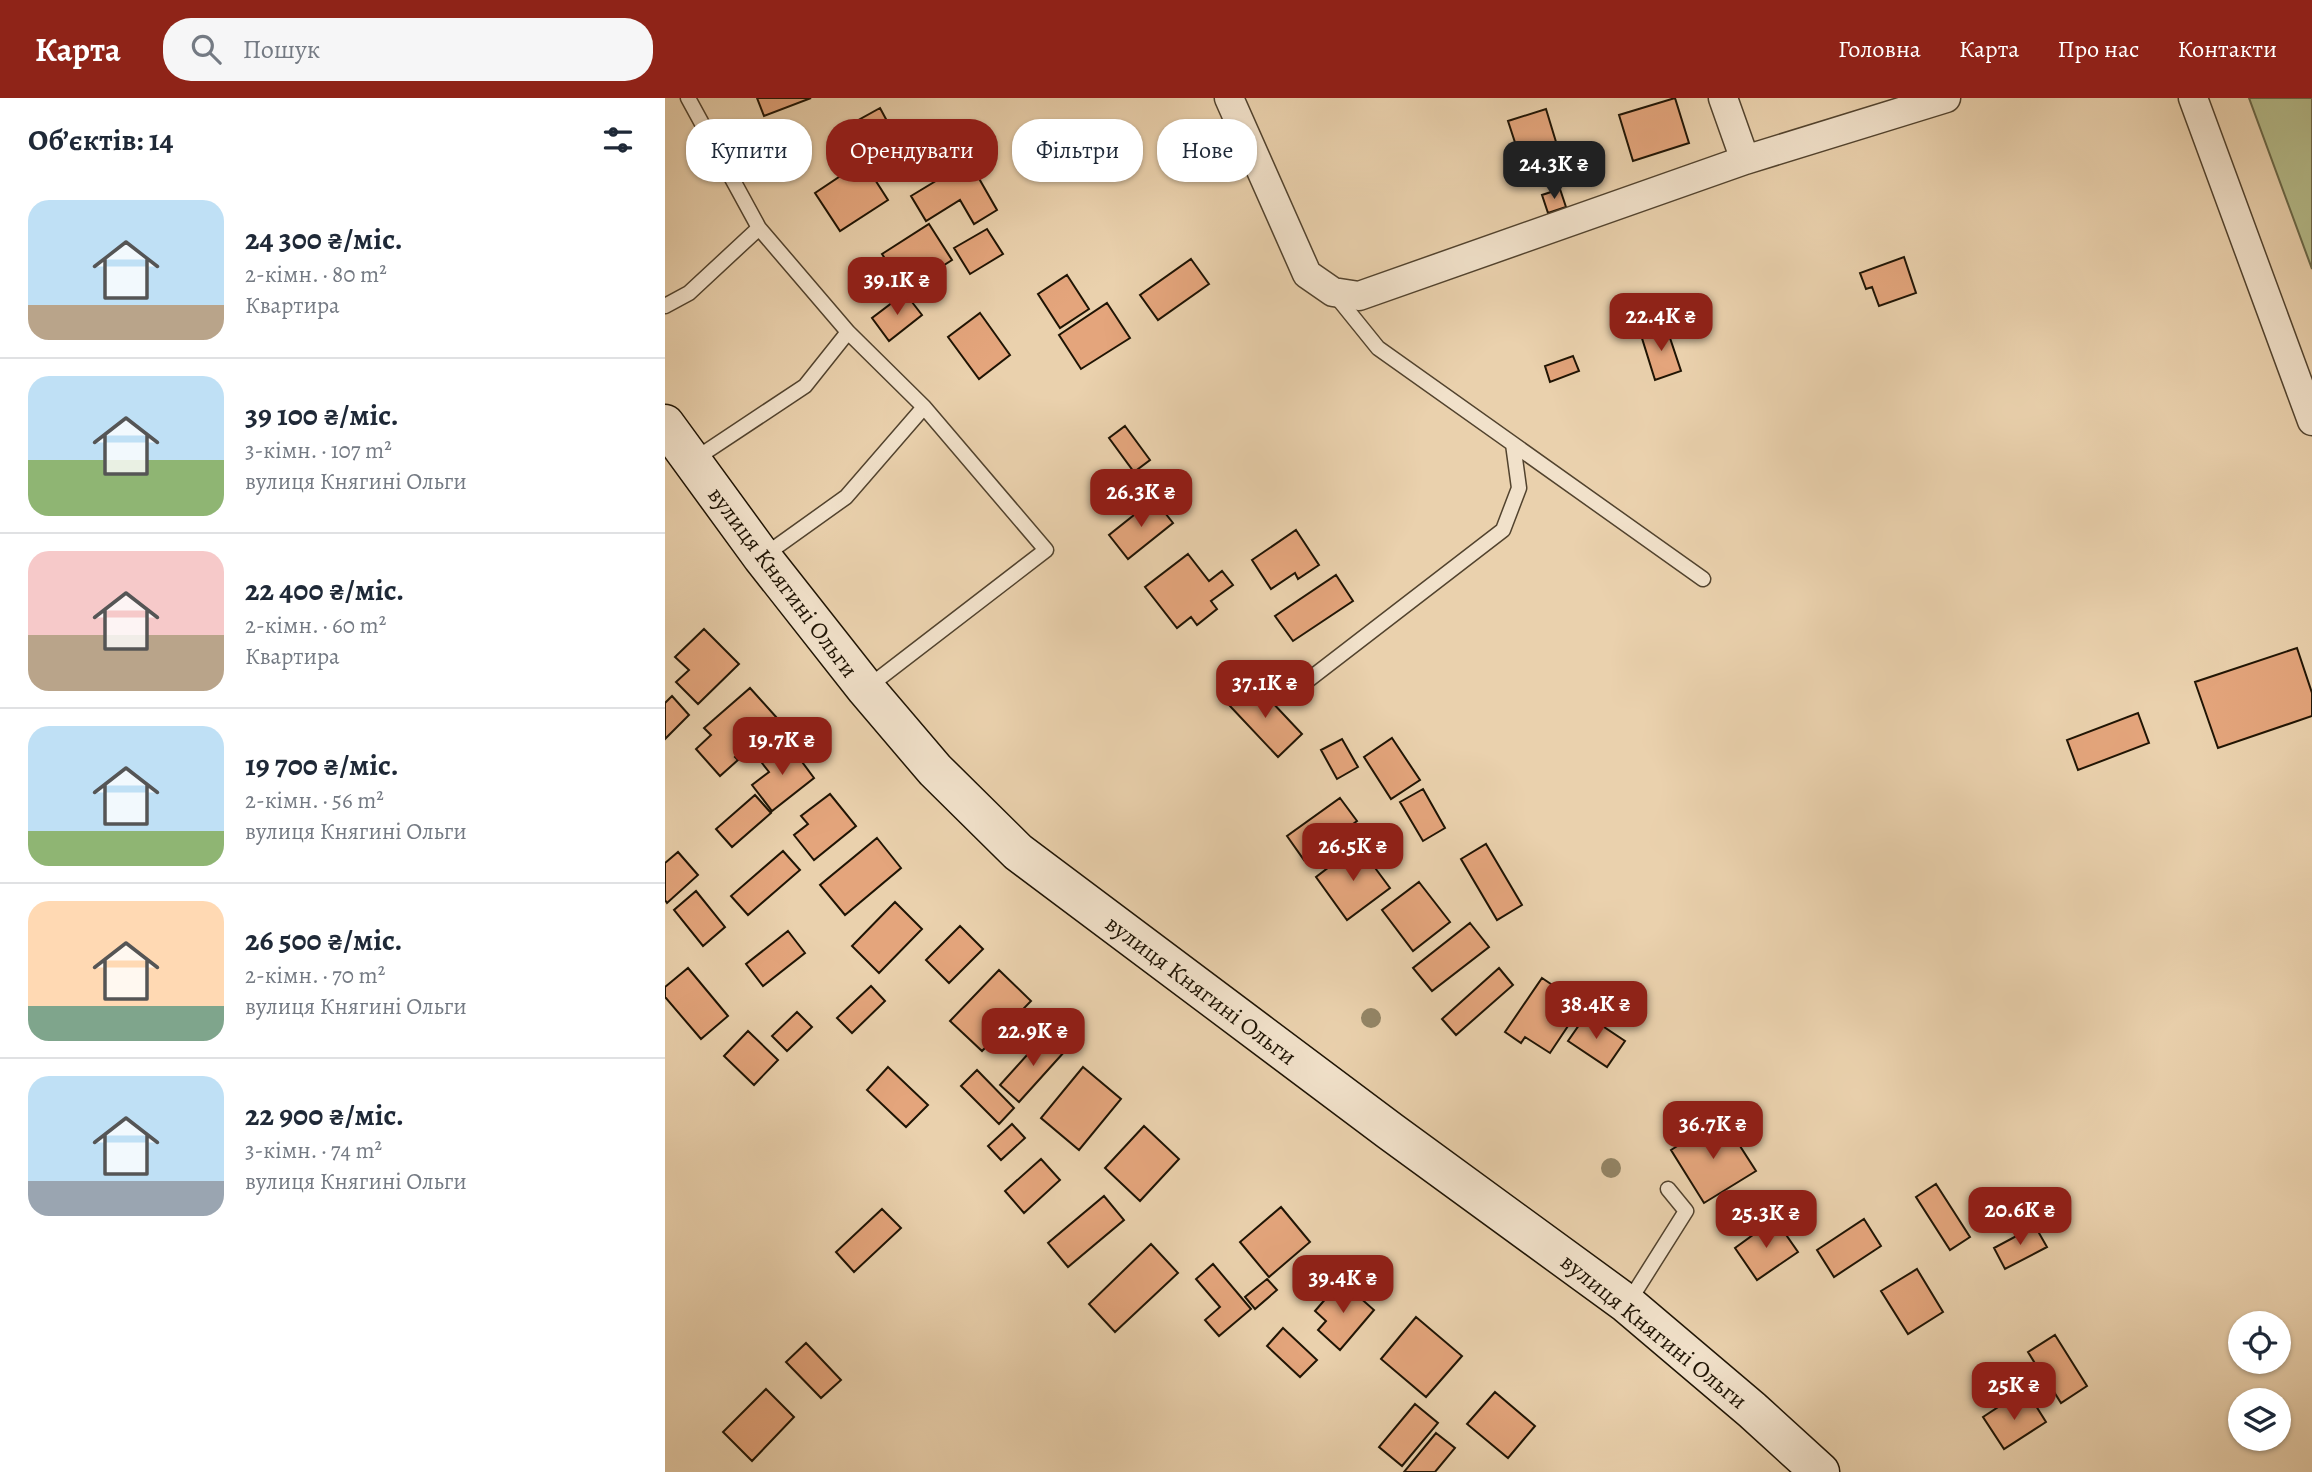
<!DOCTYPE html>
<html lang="uk">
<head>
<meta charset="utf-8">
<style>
  :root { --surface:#fff; --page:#f6f6f7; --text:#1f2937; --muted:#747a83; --line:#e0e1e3; --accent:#8f2418 }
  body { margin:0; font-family:Alegreya,serif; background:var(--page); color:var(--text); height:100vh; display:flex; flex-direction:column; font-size:26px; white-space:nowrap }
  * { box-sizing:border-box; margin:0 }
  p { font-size:23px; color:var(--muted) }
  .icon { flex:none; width:38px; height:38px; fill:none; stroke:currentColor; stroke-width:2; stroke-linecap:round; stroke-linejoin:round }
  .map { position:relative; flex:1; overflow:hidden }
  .details { display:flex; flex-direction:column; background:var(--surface); width:665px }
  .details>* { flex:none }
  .banner { position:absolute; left:21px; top:21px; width:665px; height:63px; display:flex; gap:14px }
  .buttons { position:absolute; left:1563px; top:1213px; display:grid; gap:14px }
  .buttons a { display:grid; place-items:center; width:63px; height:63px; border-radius:50%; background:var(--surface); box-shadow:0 2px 5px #0004; font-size:35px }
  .price { position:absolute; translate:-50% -60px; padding:0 16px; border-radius:14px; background:var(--accent); color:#fff; font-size:23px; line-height:46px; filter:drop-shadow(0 2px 4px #0008) }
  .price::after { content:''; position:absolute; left:50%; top:42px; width:21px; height:16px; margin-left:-10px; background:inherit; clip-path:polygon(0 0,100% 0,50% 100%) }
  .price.active { background:#222; color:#fff }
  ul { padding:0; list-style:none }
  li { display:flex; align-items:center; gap:21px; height:175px; padding:0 28px }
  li+li { border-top:2px solid var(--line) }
  li span { display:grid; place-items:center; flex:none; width:196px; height:140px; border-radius:21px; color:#555 }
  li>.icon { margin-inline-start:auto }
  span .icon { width:84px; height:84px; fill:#fffc; stroke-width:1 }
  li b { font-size:30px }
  h2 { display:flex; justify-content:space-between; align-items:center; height:84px; padding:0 28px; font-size:30px }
  .pill { padding:0 24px; border-radius:28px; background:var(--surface); box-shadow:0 2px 5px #0004; font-size:24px; line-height:63px }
  .pill.active { background:var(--accent); color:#fff }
  header { display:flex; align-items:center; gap:42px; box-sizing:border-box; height:98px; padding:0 35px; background:var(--accent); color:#fff }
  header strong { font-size:33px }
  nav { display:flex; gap:38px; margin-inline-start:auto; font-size:24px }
  .search { width:490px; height:63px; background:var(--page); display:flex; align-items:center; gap:18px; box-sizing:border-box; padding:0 24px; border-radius:28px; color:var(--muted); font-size:26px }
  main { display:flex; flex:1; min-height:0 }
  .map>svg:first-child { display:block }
  .green { fill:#b5bc8b; stroke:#6a6848; stroke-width:2 }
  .building { fill:#e4a57c; stroke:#1f1404; stroke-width:2 }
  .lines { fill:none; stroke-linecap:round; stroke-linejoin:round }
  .lane-casing { stroke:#52432e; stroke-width:17 }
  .street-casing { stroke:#52432e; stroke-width:31 }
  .secondary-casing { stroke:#1f1404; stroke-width:41 }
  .lane { stroke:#f1e1ca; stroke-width:14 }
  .street { stroke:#f1e1ca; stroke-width:28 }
  .secondary { stroke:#f1e1ca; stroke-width:38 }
  .tree { fill:#938566 }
  .labels { text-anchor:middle; stroke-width:7; stroke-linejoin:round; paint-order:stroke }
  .street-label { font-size:24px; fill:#1f1404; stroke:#f1e1ca }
</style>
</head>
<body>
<header>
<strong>Карта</strong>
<div class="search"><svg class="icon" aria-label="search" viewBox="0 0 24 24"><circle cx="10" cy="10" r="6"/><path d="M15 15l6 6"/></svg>Пошук</div>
<nav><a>Головна</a><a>Карта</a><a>Про нас</a><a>Контакти</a></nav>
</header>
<main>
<section class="details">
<h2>Об’єктів: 14<svg class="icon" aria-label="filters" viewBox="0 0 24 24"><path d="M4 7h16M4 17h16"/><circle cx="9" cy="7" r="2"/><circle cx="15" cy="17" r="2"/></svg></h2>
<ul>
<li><span style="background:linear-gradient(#bfe0f5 75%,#b9a48a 0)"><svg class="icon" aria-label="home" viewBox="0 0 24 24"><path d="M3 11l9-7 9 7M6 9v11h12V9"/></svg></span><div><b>24 300 ₴/міс.</b><p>2-кімн. · 80 m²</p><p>Квартира</p></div></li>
<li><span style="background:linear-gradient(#bfe0f5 60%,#8fb573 0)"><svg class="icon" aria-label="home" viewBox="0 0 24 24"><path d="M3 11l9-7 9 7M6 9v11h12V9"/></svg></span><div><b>39 100 ₴/міс.</b><p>3-кімн. · 107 m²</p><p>вулиця Княгині Ольги</p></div></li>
<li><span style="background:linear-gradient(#f6c9c9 60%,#b9a48a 0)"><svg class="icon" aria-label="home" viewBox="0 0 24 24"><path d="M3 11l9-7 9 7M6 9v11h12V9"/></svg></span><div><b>22 400 ₴/міс.</b><p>2-кімн. · 60 m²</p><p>Квартира</p></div></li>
<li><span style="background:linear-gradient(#bfe0f5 75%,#8fb573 0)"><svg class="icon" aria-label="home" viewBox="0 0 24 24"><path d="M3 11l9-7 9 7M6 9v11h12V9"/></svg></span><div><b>19 700 ₴/міс.</b><p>2-кімн. · 56 m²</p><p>вулиця Княгині Ольги</p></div></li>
<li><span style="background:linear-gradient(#ffd9b3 75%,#7fa58c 0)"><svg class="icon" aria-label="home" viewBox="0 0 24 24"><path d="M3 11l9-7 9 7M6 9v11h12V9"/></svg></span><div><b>26 500 ₴/міс.</b><p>2-кімн. · 70 m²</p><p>вулиця Княгині Ольги</p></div></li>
<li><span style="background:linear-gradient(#bfe0f5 75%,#9aa5b1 0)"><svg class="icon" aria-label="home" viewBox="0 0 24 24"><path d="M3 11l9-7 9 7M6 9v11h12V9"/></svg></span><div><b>22 900 ₴/міс.</b><p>3-кімн. · 74 m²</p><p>вулиця Княгині Ольги</p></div></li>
</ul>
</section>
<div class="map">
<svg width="1647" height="1374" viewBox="0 0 1647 1374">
  <rect width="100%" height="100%" fill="#ead1ad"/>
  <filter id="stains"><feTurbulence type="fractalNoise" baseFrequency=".00286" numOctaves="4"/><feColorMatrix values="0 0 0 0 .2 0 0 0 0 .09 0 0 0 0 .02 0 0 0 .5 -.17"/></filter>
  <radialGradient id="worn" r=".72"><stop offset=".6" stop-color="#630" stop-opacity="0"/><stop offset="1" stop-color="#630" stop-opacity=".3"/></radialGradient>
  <!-- green -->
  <path class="green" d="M1584 0H1647V171Z"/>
  <!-- building -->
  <path class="building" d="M92 0H146L99 18Z
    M1010 0 1024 45 968 63 954 17Z
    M215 10 242 60 216 74 190 24Z
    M881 11 895 57 858 69 843 23Z
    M417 25 424 39 392 55 385 41Z
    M198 63 223 102 175 133 150 95Z
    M304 63 332 112 309 126 295 102 261 123 246 98Z
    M895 91 901 109 883 115 877 97Z
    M264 126 287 162 240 192 217 156Z
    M322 131 338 156 305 176 289 150Z
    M1239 159 1251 195 1214 208 1207 189 1201 191 1195 175Z
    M526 161 544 186 493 222 475 197Z
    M402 177 424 211 395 230 373 196Z
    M240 195 257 217 224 243 207 220Z
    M442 205 465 240 416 271 394 237Z
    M315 215 345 257 314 281 283 239Z
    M1001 228 1016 273 990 282 976 237Z
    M908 258 914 273 885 284 880 268Z
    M460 328 485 362 469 374 444 340Z
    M489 401 508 425 463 461 444 437Z
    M631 432 654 467 633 481 630 475 606 491 587 462Z
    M523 456 544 483 557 473 568 487 546 503 552 511 532 527 526 519 512 530 480 489Z
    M671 477 688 503 628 543 610 518Z
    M39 531 74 566 33 606 11 584 24 572 10 559Z
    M1632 550 1647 595V618L1553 650 1530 584Z
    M588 584 637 636 613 659 564 607Z
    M85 590 112 620 70 659 73 662 55 678 31 651 46 637 39 630Z
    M7 598 24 617 0 641V605Z
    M1473 615 1484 645 1413 672 1402 642Z
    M727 640 755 682 726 701 699 659Z
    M677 641 693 669 672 681 656 652Z
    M123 645 149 680 107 713 87 687 104 674 97 665Z
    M758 691 780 730 758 743 735 704Z
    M165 696 191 728 149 762 129 737 143 726 136 718Z
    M90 697 106 715 67 749 51 731Z
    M675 700 692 723 639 762 622 738Z
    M212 740 236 770 180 817 155 787Z
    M821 746 857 807 832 822 796 761Z
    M693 747 725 790 682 822 651 779Z
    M118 753 135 772 83 817 66 798Z
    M13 754 33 777 2 805 0 802V765Z
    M754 784 785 824 748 853 717 812Z
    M31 793 60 829 38 848 9 812Z
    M230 804 257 831 214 875 187 848Z
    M805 825 824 849 767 893 748 870Z
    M295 828 318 851 284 885 261 862Z
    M123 833 140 855 98 888 81 866Z
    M23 870 63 918 36 941 0 899V889Z
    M834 870 848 887 791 937 777 921Z
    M334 872 366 903 317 953 285 923Z
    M877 880 917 907 885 955 860 939 856 945 840 934Z
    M206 888 220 903 187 935 172 920Z
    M132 914 147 929 122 953 107 938Z
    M921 917 960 943 942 969 903 943Z
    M83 933 113 962 89 987 59 958Z
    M381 936 400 953 354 1004 335 987Z
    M223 969 263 1007 241 1029 202 992Z
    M418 969 456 1001 414 1052 376 1020Z
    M312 972 349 1010 334 1026 296 988Z
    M1057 1020 1091 1073 1039 1105 1006 1052Z
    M347 1026 360 1040 336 1062 323 1048Z
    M479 1028 514 1061 475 1103 440 1070Z
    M376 1061 395 1082 359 1115 340 1093Z
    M1271 1086 1305 1139 1285 1152 1251 1099Z
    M439 1098 459 1122 403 1169 383 1145Z
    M616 1109 645 1144 604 1179 575 1144Z
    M217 1111 236 1130 189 1174 171 1154Z
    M1110 1121 1133 1154 1092 1182 1070 1150Z
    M1199 1121 1216 1148 1169 1179 1152 1152Z
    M1370 1128 1382 1149 1340 1171 1329 1150Z
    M486 1146 513 1175 450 1234 424 1206Z
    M548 1166 586 1211 554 1238 540 1222 555 1209 531 1181Z
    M1252 1171 1278 1214 1243 1236 1216 1193Z
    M602 1181 612 1192 590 1211 580 1199Z
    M676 1183 709 1212 675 1252 653 1232 661 1223 650 1213Z
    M751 1219 797 1258 761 1299 716 1261Z
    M618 1230 652 1262 635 1279 602 1248Z
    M1390 1237 1422 1288 1396 1305 1386 1289 1376 1295 1362 1273 1371 1267 1363 1254Z
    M141 1245 176 1282 156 1300 121 1264Z
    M101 1291 129 1319 87 1363 58 1334Z
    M830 1294 870 1328 843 1360 802 1326Z
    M1366 1300 1381 1324 1339 1351 1318 1319 1341 1304 1347 1313Z
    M750 1306 773 1325 737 1368 714 1349Z
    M771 1335 790 1350 770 1374H739Z"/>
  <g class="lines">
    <defs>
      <path id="lane" d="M23 0 94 130 183 234 259 309 381 452 203 589
        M671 198 713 250 1038 481
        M0 208 24 195 94 130
        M27 363 140 288 183 234
        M97 459 181 399 259 309
        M642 583 838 432 854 390 848 346
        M963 1205 1021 1113 1003 1091"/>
      <path id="street" d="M564 0 642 176 668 194 694 198 1080 62 1281 0
        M1058 0 1080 62
        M1528 0 1647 323"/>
      <path id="secondary" d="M0 326 97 459 201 591 270 672 353 754 725 1033 962 1206 1087 1312 1155 1374"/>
    </defs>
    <!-- lane casing -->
    <use href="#lane" class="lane-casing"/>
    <!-- street casing -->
    <use href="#street" class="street-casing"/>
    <!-- secondary casing -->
    <use href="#secondary" class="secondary-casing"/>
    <!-- lane -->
    <use href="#lane" class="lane"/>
    <!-- street -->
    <use href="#street" class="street"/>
    <!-- secondary -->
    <use href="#secondary" class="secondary"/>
  </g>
  <!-- trees -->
  <g class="tree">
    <circle cx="706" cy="920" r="10"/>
    <circle cx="946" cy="1070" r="10"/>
  </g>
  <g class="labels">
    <!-- street labels -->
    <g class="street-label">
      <text transform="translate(118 484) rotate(53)" y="8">вулиця Княгині Ольги</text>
      <text transform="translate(536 892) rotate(37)" y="8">вулиця Княгині Ольги</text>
      <text transform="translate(989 1233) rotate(39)" y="8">вулиця Княгині Ольги</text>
    </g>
  </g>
  <rect width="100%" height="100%" filter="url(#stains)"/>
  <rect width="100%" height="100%" fill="url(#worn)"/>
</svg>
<div class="buttons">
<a><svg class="icon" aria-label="locate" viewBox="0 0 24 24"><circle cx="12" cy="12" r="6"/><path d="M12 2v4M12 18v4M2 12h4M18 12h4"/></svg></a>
<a><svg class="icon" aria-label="layers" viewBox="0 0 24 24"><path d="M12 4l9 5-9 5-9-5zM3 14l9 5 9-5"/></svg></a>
</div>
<b class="price active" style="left:889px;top:103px">24.3K ₴</b>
<b class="price" style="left:232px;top:219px">39.1K ₴</b>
<b class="price" style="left:996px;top:255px">22.4K ₴</b>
<b class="price" style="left:476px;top:431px">26.3K ₴</b>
<b class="price" style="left:600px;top:622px">37.1K ₴</b>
<b class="price" style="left:117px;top:679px">19.7K ₴</b>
<b class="price" style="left:688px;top:785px">26.5K ₴</b>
<b class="price" style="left:931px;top:943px">38.4K ₴</b>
<b class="price" style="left:368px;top:970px">22.9K ₴</b>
<b class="price" style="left:1048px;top:1063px">36.7K ₴</b>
<b class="price" style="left:1355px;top:1149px">20.6K ₴</b>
<b class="price" style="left:1101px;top:1152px">25.3K ₴</b>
<b class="price" style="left:678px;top:1217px">39.4K ₴</b>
<b class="price" style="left:1349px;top:1324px">25K ₴</b>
<div class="banner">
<a class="pill">Купити</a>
<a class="pill active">Орендувати</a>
<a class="pill">Фільтри</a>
<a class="pill">Нове</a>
</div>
</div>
</main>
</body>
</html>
